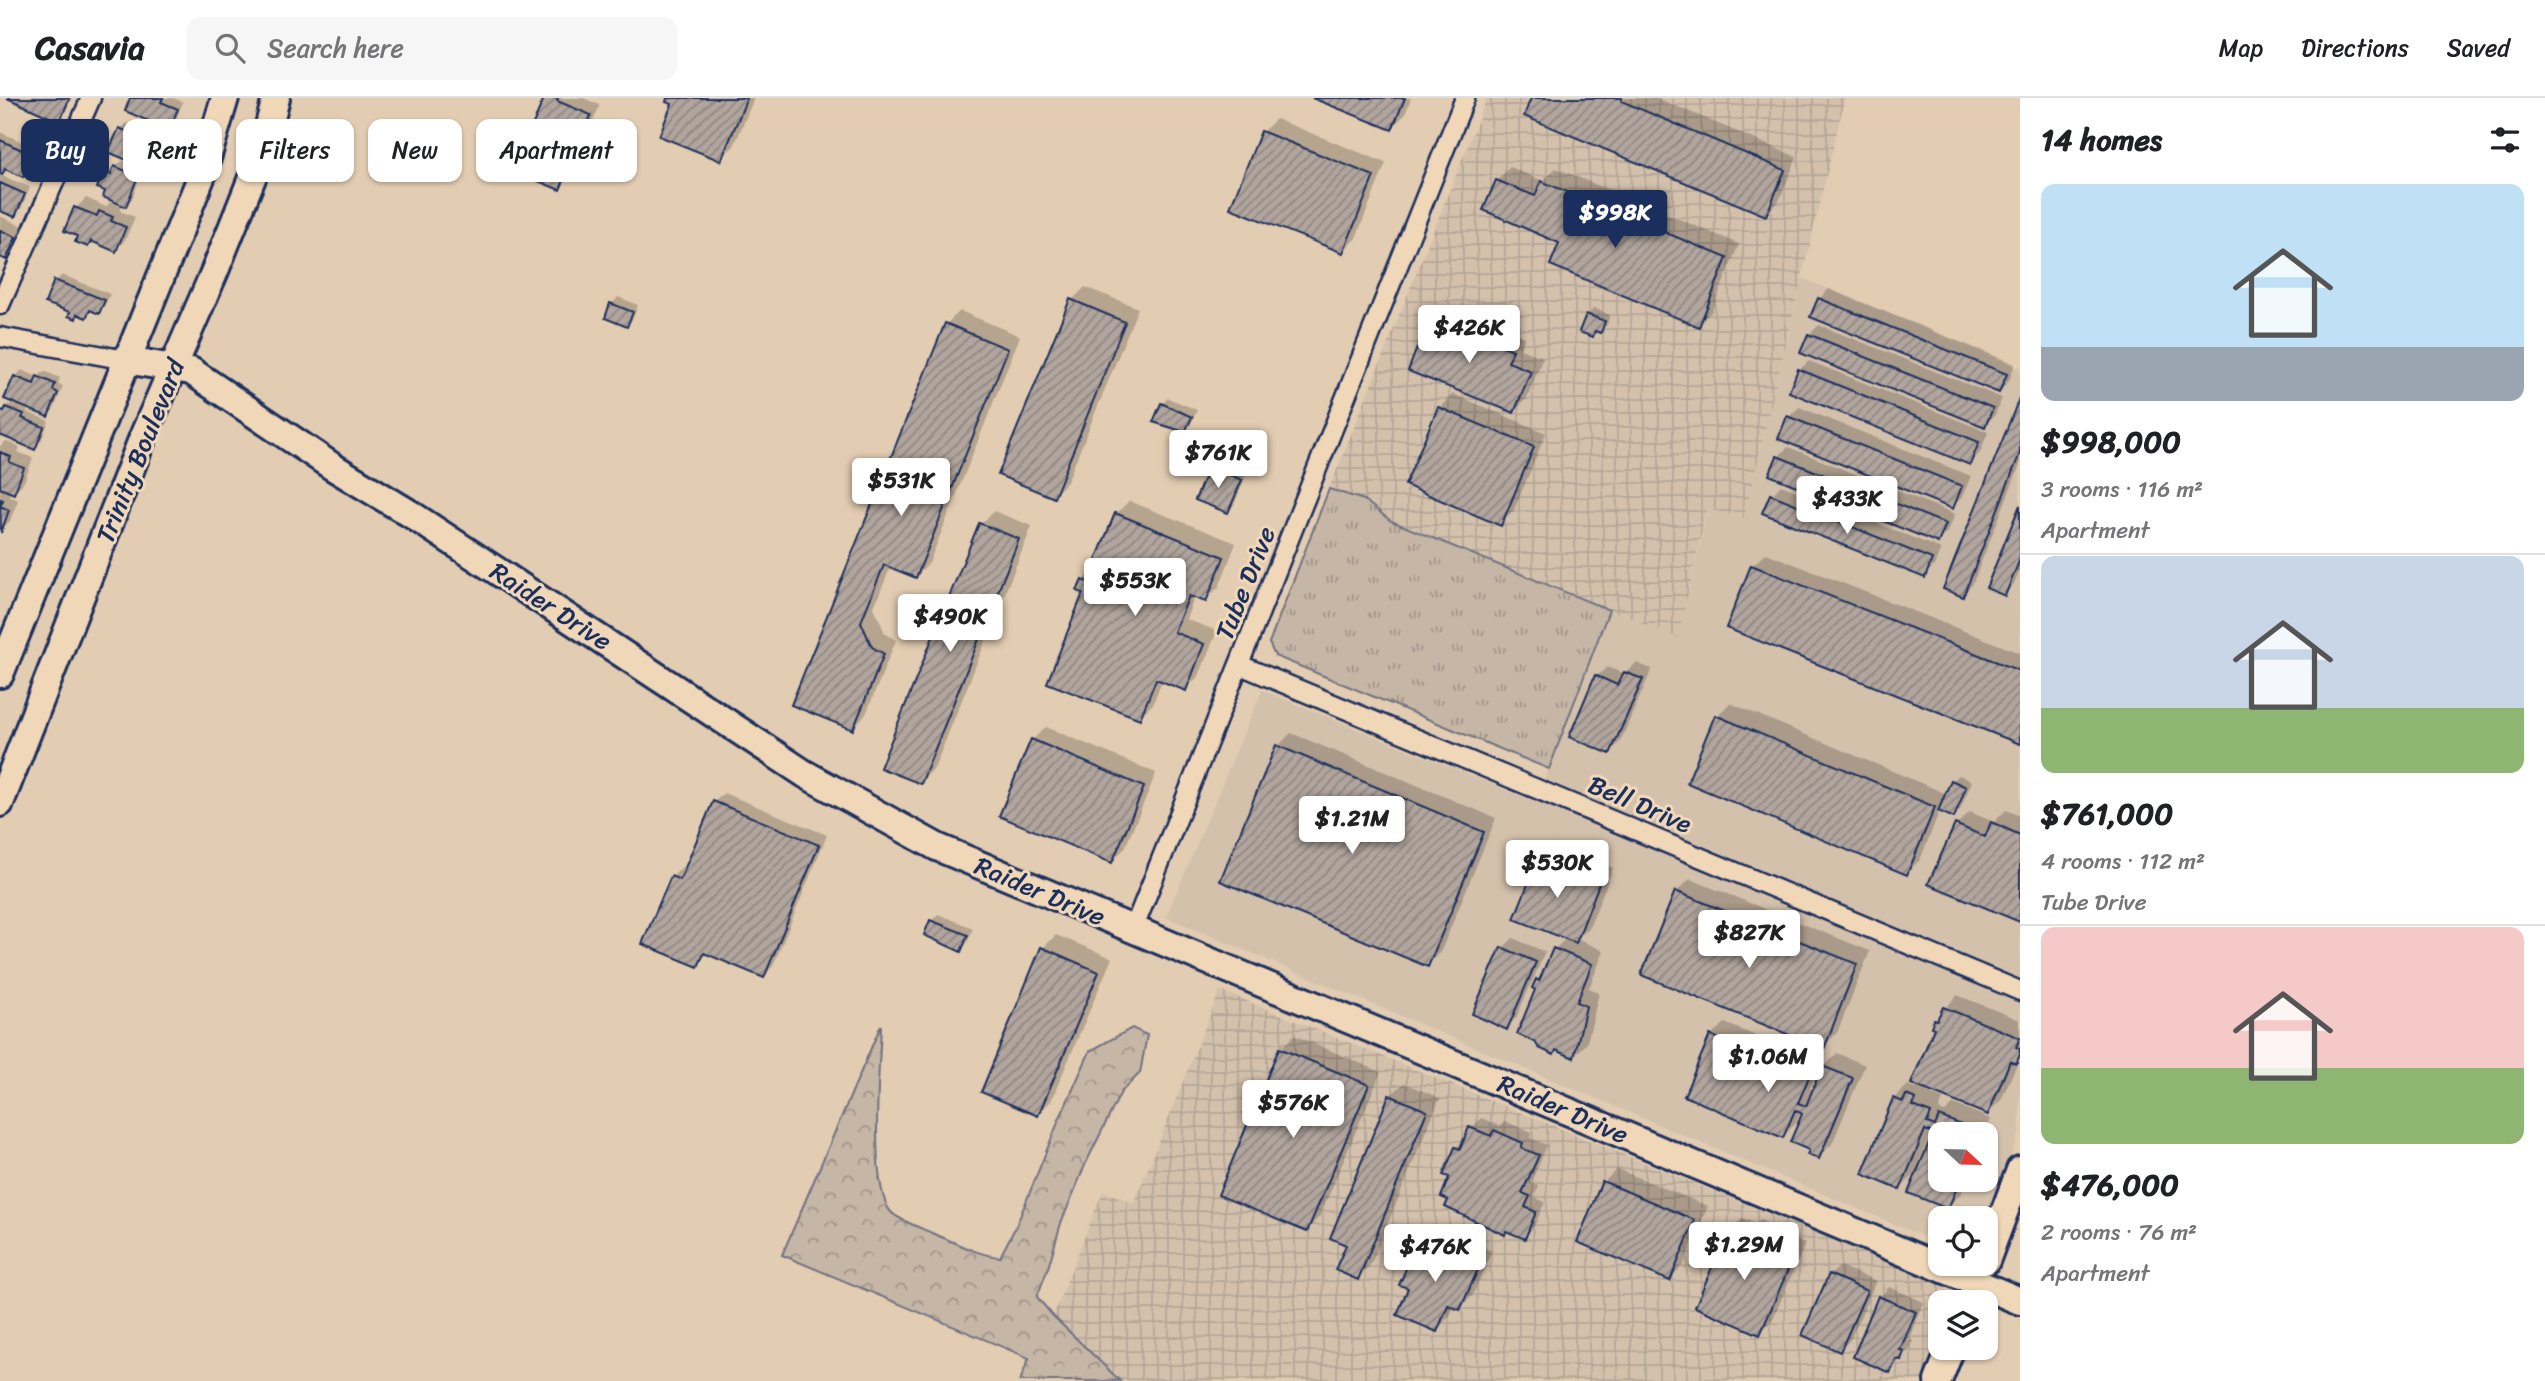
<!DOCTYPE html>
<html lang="en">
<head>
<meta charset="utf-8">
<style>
  :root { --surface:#fff; --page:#f6f6f6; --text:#202124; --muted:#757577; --line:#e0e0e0; --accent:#1b2f5e }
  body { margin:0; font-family:Sriracha,sans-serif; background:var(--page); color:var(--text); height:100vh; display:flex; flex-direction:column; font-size:26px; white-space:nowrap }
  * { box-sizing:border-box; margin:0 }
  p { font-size:23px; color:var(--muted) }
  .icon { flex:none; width:38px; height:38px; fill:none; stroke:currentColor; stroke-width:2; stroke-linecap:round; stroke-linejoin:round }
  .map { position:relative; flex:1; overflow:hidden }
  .side { display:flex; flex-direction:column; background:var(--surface); width:525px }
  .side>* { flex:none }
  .guide { position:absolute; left:21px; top:21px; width:665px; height:63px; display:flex; gap:14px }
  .needle { width:46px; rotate:112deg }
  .buttons { position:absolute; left:1928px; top:1024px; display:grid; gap:14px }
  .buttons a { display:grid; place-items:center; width:70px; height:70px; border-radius:14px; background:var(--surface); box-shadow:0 2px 5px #0004; font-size:35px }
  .price { position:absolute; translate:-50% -60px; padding:0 16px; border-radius:7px; background:#fff; color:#222; font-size:23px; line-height:46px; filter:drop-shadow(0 2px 4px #0008) }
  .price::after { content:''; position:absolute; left:50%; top:42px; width:21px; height:16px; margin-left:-10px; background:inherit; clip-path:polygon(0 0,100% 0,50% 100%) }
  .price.selected { background:var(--accent); color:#fff }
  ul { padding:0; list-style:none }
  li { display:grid; align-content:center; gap:14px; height:371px; padding:0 21px }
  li+li { border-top:2px solid var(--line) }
  li span { display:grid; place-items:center; height:217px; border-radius:14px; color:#555 }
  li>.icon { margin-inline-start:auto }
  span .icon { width:126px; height:126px; fill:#fffc; stroke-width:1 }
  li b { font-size:30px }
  h2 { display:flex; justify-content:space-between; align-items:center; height:84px; padding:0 21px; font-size:30px }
  .tag { padding:0 24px; border-radius:14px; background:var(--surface); box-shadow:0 2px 5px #0004; font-size:24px; line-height:63px }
  .tag.selected { background:var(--accent); color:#fff }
  header { display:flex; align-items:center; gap:42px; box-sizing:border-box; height:98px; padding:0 35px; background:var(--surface); border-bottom:2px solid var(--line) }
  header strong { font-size:33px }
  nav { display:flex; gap:38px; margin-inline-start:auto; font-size:24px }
  .search { width:490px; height:63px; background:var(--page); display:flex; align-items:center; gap:18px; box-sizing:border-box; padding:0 24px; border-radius:14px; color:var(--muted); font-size:26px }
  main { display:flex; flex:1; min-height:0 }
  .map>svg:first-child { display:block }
  .built { fill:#d4c1ac; fill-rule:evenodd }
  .industrial { fill:url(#industrial-grid) }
  .grass { fill:url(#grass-tufts); stroke:#707282; stroke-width:2 }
  .forest { fill:url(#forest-crowns); stroke:#707282; stroke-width:2 }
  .shadow { fill:#0003; fill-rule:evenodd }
  .building { fill:url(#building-hatch); stroke:#1b2f5e; stroke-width:2 }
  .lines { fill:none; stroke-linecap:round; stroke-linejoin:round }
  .street-casing { stroke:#1b2f5e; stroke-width:23 }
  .secondary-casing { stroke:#1b2f5e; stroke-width:32 }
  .street { stroke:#f0d7b7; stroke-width:18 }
  .secondary { stroke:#f0d7b7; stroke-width:26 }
  .labels { text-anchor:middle; stroke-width:6; stroke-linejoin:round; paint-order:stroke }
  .street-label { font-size:26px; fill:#1b2f5e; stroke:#f0d7b7 }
</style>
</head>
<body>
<header>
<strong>Casavia</strong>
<div class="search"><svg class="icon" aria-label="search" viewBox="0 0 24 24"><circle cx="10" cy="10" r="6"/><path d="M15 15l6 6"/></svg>Search here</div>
<nav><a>Map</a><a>Directions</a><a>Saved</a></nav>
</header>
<main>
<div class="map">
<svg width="2020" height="1283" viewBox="0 0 2020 1283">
  <defs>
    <pattern id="industrial-grid" width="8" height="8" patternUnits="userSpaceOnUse" patternTransform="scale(1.75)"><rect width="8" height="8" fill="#d4c1ac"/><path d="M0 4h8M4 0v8" fill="none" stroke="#b5a696"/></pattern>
    <pattern id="grass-tufts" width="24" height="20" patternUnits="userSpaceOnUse" patternTransform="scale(1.75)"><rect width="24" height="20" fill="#c6b6a5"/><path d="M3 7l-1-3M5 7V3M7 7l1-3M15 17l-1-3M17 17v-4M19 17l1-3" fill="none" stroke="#a0948a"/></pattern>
    <pattern id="forest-crowns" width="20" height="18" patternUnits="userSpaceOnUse" patternTransform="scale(1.75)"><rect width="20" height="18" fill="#c6b6a5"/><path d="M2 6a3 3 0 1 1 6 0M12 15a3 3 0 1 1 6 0" fill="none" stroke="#a0948a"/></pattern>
    <pattern id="building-hatch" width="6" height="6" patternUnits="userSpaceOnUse" patternTransform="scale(1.75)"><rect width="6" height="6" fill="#b1a59d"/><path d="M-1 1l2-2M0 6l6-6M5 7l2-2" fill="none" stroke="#8f8783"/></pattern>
  </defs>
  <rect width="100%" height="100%" fill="#e3cdb2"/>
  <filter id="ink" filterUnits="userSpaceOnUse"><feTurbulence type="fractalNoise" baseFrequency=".0143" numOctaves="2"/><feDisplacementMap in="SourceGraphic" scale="14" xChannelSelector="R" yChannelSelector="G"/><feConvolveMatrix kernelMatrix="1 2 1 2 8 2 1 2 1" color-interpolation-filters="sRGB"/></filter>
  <g filter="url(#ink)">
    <!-- built -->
    <path class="built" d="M1802 180 2020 270V1034L1986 1120H1941V1146L1166 819 1262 592 1536 704 1609 512 1678 539 1708 411 1744 420ZM1941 1036H1986V1082H1941Z"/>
    <!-- industrial -->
    <path class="industrial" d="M1487 0H1845L1744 420 1707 411 1678 540 1391 423 1364 402 1329 391Z
      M1220 892 1944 1187 1953 1204H1941V1237L1923 1283H1120L1053 1218 1103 1093 1134 1105Z"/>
    <!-- grass -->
    <path class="grass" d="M1329 391 1364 402 1391 423 1609 512 1549 671 1275 558 1269 545Z"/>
    <!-- forest -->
    <path class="forest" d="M881 927C880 964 868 1088 891 1114 899 1123 927 1132 939 1138 959 1146 978 1157 1000 1159L1017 1126 1059 1022 1090 953 1132 930 1147 937 1140 975 1121 994 1085 1067 1061 1125 1048 1170 1037 1199 1053 1218 1120 1283H1020L1029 1260 782 1157Z"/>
    <!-- shadow -->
    <path class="shadow" d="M9 0H72L65 15 59 21Z
      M132 0H173L183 4 175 23 169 30Z
      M546 0H583L600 7 569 80 560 90Z
      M669 0H754L734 48 720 61Z
      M1316 0H1411L1405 17 1391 30Z
      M1533 0H1657L1797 59 1779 103 1766 116Z
      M1276 21 1386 65 1356 140 1343 153 1262 34Z
      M136 24 151 30 149 34 165 41 156 63 149 70 120 31 126 25 132 27Z
      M0 34 38 51 29 71 23 77 7 70 0 77Z
      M122 63 143 71 132 101 125 107 105 75Z
      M1510 69 1543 83 1556 70 1739 146 1712 213 1698 227 1562 144 1497 83Z
      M0 77 30 89 21 111 15 117 0 111Z
      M86 100 106 109 110 104 122 109 120 113 135 119 125 142 115 152 92 142 88 147 76 110Z
      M0 118 24 129 16 150 6 159 0 157Z
      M62 177 110 196 105 207 99 213 93 211 86 218 79 215 75 219 56 183Z
      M1085 189 1138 210 1067 384 1053 398 1072 202Z
      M1829 191 2015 266 2009 283 1999 293 1819 201Z
      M618 199 638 207 633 220 627 227 612 206Z
      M1444 207 1525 239 1520 251 1543 259 1527 300 1514 313 1430 220Z
      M1594 210 1610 217 1607 227 1593 237 1588 217Z
      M960 213 1020 238 929 465 916 478 891 468 874 509 885 535 896 542 866 616 853 630 793 606 946 226Z
      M1819 227 2002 300 1995 317 1985 327 1809 237Z
      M1809 263 1988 334 1980 355 1970 365 1799 272Z
      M22 272 38 279 44 273 60 280 58 286 63 288 54 311 48 317 29 309 27 314 49 323 41 343 34 350 0 335V316L8 306 10 307 14 303 15 279Z
      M1453 296 1546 335 1514 412 1500 425 1439 310Z
      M1168 300 1197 312 1191 326 1184 332 1162 306Z
      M2020 303V367L1972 487 1962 497Z
      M1799 309 1971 378 1962 399 1952 409 1789 319Z
      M6 343 20 349 18 354 33 360 24 384 14 394 11 393 9 398 18 402 10 423 0 433V348Z
      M1788 349 1955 416 1948 433 1938 443 1778 359Z
      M1216 363 1247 375 1234 407 1228 413 1210 369Z
      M1781 387 1941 451 1934 468 1924 478 1772 397Z
      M1129 403 1236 445 1219 489 1205 502 1195 498 1186 521 1217 533 1199 578 1185 591 1162 582 1153 606 1139 619 1085 493 1083 483 1093 473 1116 416Z
      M2020 412V472L2014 486 2004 496Z
      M994 413 1032 428 934 671 920 684 981 426Z
      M1766 455 2020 555V644L1752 468Z
      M1636 565 1652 571 1620 644 1610 654 1597 578 1607 569 1625 576Z
      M1730 605 1947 696 1952 683 1959 677 1972 683 1960 712 1953 718 1940 712 1920 762 1906 775 1717 618Z
      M1046 629 1156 675 1125 750 1112 763 1032 642Z
      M1291 635 1496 720 1441 853 1428 867 1278 648Z
      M724 695 827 737 773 868 763 878 708 855 697 867 672 779 682 769 687 771 714 704Z
      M2006 712 2020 718V822L1956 727 1970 714 1994 724Z
      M1554 746 1613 770 1589 830 1577 841 1604 853 1589 890 1599 895 1587 945 1574 958 1557 951 1553 955 1538 891 1537 882 1545 875 1555 851 1566 840 1540 760Z
      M1690 781 1870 853 1837 935 1823 949 1676 794Z
      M938 816 973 830 967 845 961 852 926 836 932 823Z
      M1056 837 1112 860 1051 1003 1038 1016 1043 850Z
      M1513 840 1545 854 1516 920 1506 930 1503 850Z
      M1957 897 2020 922V959L2001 1002 1988 1015 1927 991 1926 994 1943 1001 1939 1012 1945 1014 1954 1006 1991 1021 1985 1036H1941V1082H1966L1961 1096 1947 1109 1920 1071 1901 1090 1864 1075 1894 1001 1908 987 1915 991 1919 987 1936 929 1933 928 1936 922ZM1931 1033 1935 1034 1921 1068 1918 1067Z
      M1725 925 1819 965 1810 991 1814 993 1824 969 1837 955 1865 967 1832 1046 1818 1059 1804 1015 1801 1013 1796 1025 1783 1038 1711 938Z
      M1294 937 1381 974 1320 1118 1307 1132 1280 951Z
      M1404 985 1440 1000 1371 1166 1358 1180 1390 998Z
      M1481 1020 1500 1028 1505 1023 1532 1035 1530 1040 1547 1047 1531 1085 1539 1088 1534 1099 1545 1104 1534 1129 1524 1139 1507 1132 1505 1135 1451 1078 1456 1050Z
      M1617 1071 1708 1108 1683 1167 1670 1181 1604 1084Z
      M1743 1120 1756 1126 1760 1122 1791 1135 1789 1139 1805 1146 1773 1221 1760 1235 1729 1133Z
      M1434 1128 1492 1153 1473 1197 1460 1210 1454 1208 1450 1218 1436 1232 1411 1190 1402 1186 1421 1142Z
      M1840 1168 1876 1183 1850 1242 1840 1252 1830 1177Z
      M1889 1189 1924 1204 1909 1242 1913 1243 1910 1250 1890 1273 1880 1199Z"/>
    <!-- building -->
    <path class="building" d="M7 0H68L69 1 60 24Z
      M130 0H163L161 4 178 11 169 32 125 13Z
      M544 0H558L557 3 591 17 560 92 513 73Z
      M667 0H747L721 63 659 38 672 6 666 4Z
      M1312 0H1405L1392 32Z
      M1531 0H1622L1621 3 1785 72 1766 118 1524 18Z
      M128 29 146 36 144 41 160 47 150 72 108 54 119 30 126 33Z
      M1261 33 1374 78 1343 155 1230 110Z
      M0 42 33 57 23 79 5 71 2 77 0 76Z
      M114 68 138 78 126 109 103 99 105 93 97 90 104 74 111 76Z
      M1496 82 1535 98 1541 83 1727 160 1699 229 1550 167 1559 145 1483 112Z
      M0 85 25 96 15 119 0 113Z
      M74 109 97 118 99 113 113 119 111 123 126 129 116 154 91 143 88 149 75 144 77 138 64 133Z
      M0 132 16 139 6 162 0 159Z
      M54 182 105 202 99 216 90 212 86 220 77 216 76 221 68 218 70 214 45 205Z
      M1818 200 2007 276 1999 295 1810 219Z
      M1070 201 1125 224 1054 400 998 377Z
      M610 205 633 214 627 229 605 220Z
      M1586 216 1605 223 1601 235 1595 233 1593 239 1579 234Z
      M1429 219 1513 252 1508 264 1531 273 1514 315 1408 273Z
      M945 225 1008 251 916 480 884 467 861 524 872 549 884 556 853 632 791 607Z
      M1808 236 1993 310 1985 329 1800 255Z
      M1798 271 1979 344 1970 367 1789 294Z
      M14 278 34 286 37 278 55 286 53 292 58 295 48 319 4 301Z
      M2020 298V355L1963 499 1943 491Z
      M1161 305 1192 319 1185 334 1153 324Z
      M6 309 24 316 22 320 44 329 35 352 0 337V312L4 313Z
      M1438 309 1534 349 1501 428 1405 387Z
      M1787 318 1962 388 1953 411 1778 341Z
      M0 354 11 359 9 364 24 370 14 396 0 390Z
      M1777 358 1946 426 1938 445 1769 377Z
      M1209 368 1242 382 1228 415 1195 402Z
      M1770 396 1932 461 1925 480 1762 415Z
      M0 401 3 402 0 408 9 412 1 435Z
      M2020 407V461L2005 498 1986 490Z
      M1115 415 1224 459 1206 504 1189 498 1174 534 1204 546 1186 593 1156 581 1140 621 1047 585 1083 495 1077 493 1082 482 1087 484Z
      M979 425 1019 441 921 686 880 670Z
      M1751 467 2020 573V646L1726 530Z
      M1624 574 1643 581 1610 656 1569 639 1595 577 1617 587Z
      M1715 617 1935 709 1907 777 1687 685Z
      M1031 641 1144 689 1112 765 999 718Z
      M1276 647 1484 734 1428 869 1220 783Z
      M1951 682 1966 689 1954 720 1938 713Z
      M713 703 819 747 764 880 704 855 698 869 642 846 671 778 680 782Z
      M1991 724 2020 737V824L1928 786 1955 726 1985 739Z
      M1539 759 1600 783 1576 845 1514 821Z
      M1675 793 1857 866 1824 951 1641 877Z
      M930 822 968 837 961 854 924 837Z
      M1041 849 1099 874 1038 1018 981 994Z
      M1501 849 1536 864 1507 932 1472 916Z
      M1553 850 1592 866 1577 904 1586 908 1574 960 1556 952 1554 957 1539 950 1535 944 1517 936 1535 892 1532 890 1536 881 1539 883Z
      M1943 909 2020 940 2016 949 2020 951V956L2016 966 2010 963 1988 1017 1911 986 1934 930 1931 929 1934 921 1937 922Z
      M1710 937 1809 979 1798 1005 1806 1008 1822 968 1853 980 1819 1061 1807 1057 1809 1052 1790 1044 1802 1016 1795 1012 1783 1040 1684 998Z
      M1279 950 1369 987 1307 1134 1218 1097Z
      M1389 997 1427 1013 1358 1182 1335 1172 1346 1147 1330 1140Z
      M1906 997 1916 1001 1913 1008 1931 1015 1927 1025 1935 1028 1939 1018 1979 1034 1978 1036H1941V1082H1960L1948 1111 1908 1095 1933 1035 1925 1032 1900 1092 1862 1076 1893 1000 1903 1004Z
      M1469 1029 1491 1038 1494 1032 1523 1045 1521 1050 1539 1057 1522 1095 1530 1098 1525 1109 1536 1114 1525 1141 1506 1133 1505 1137 1445 1109 1448 1102 1441 1099 1449 1079 1443 1077 1455 1049 1460 1051Z
      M1602 1083 1695 1122 1670 1183 1577 1144Z
      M1728 1132 1743 1139 1745 1135 1778 1149 1777 1153 1793 1160 1760 1237 1695 1209Z
      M1419 1141 1480 1167 1460 1212 1448 1207 1437 1234 1397 1217 1408 1190 1399 1187Z
      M1829 1176 1867 1193 1840 1254 1802 1237Z
      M1878 1198 1916 1214 1900 1252 1904 1253 1901 1262 1896 1261 1890 1275 1853 1259Z"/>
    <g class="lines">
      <defs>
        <path id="street" d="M0 207 91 0
          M0 239 126 262
          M1240 567 2020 893
          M1133 832 1465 0"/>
        <path id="secondary" d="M126 262 191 273 333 369 409 415 805 676 937 749 2020 1203
          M0 576 202 77 225 0
          M0 705 145 334 214 175 262 55 276 0
          M1986 1163 2020 1072
          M1938 1283 1951 1250"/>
      </defs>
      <!-- street casing -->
      <use href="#street" class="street-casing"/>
      <!-- secondary casing -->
      <use href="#secondary" class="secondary-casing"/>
      <!-- street -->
      <use href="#street" class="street"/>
      <!-- secondary -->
      <use href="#secondary" class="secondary"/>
    </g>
  </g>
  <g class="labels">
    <!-- street labels -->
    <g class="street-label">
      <text transform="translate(140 353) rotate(-68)" y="9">Trinity Boulevard</text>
      <text transform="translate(1245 485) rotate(-68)" y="9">Tube Drive</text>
      <text transform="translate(551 508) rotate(33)" y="9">Raider Drive</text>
      <text transform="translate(1640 706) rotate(23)" y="9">Bell Drive</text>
      <text transform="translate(1040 793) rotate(23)" y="9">Raider Drive</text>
      <text transform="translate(1563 1011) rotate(23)" y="9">Raider Drive</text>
    </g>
  </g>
</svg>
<div class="buttons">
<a><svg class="needle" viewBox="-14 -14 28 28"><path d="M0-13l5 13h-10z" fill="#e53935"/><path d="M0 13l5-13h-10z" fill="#757577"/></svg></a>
<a><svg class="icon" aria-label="locate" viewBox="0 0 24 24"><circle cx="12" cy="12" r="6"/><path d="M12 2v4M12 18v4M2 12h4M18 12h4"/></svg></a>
<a><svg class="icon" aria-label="layers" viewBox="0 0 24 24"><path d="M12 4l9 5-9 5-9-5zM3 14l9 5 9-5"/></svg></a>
</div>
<b class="price selected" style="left:1615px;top:152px">$998K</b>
<b class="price" style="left:1469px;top:267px">$426K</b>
<b class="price" style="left:1218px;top:392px">$761K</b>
<b class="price" style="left:901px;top:420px">$531K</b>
<b class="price" style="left:1847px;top:438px">$433K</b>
<b class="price" style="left:1135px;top:520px">$553K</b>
<b class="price" style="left:950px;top:556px">$490K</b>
<b class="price" style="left:1352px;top:758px">$1.21M</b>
<b class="price" style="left:1557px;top:802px">$530K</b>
<b class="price" style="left:1749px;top:872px">$827K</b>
<b class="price" style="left:1768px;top:996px">$1.06M</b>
<b class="price" style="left:1293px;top:1042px">$576K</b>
<b class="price" style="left:1744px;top:1184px">$1.29M</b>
<b class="price" style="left:1435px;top:1186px">$476K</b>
<div class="guide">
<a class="tag selected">Buy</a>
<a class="tag">Rent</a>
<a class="tag">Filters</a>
<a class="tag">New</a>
<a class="tag">Apartment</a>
</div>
</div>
<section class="side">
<h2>14 homes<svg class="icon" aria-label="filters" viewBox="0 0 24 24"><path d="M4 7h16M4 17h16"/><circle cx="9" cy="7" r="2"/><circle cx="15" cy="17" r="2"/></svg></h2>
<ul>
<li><span style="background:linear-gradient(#bfe0f5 75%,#9aa5b1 0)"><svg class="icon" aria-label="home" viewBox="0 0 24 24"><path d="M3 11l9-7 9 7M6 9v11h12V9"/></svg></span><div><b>$998,000</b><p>3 rooms · 116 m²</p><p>Apartment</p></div></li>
<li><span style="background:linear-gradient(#c9d6e8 70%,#8fb573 0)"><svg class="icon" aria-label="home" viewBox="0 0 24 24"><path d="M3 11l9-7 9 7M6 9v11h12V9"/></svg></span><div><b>$761,000</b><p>4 rooms · 112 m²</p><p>Tube Drive</p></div></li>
<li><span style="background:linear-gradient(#f6c9c9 65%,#8fb573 0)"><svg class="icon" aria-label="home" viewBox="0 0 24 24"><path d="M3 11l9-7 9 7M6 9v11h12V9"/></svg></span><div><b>$476,000</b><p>2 rooms · 76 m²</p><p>Apartment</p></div></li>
</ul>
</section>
</main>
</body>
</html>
